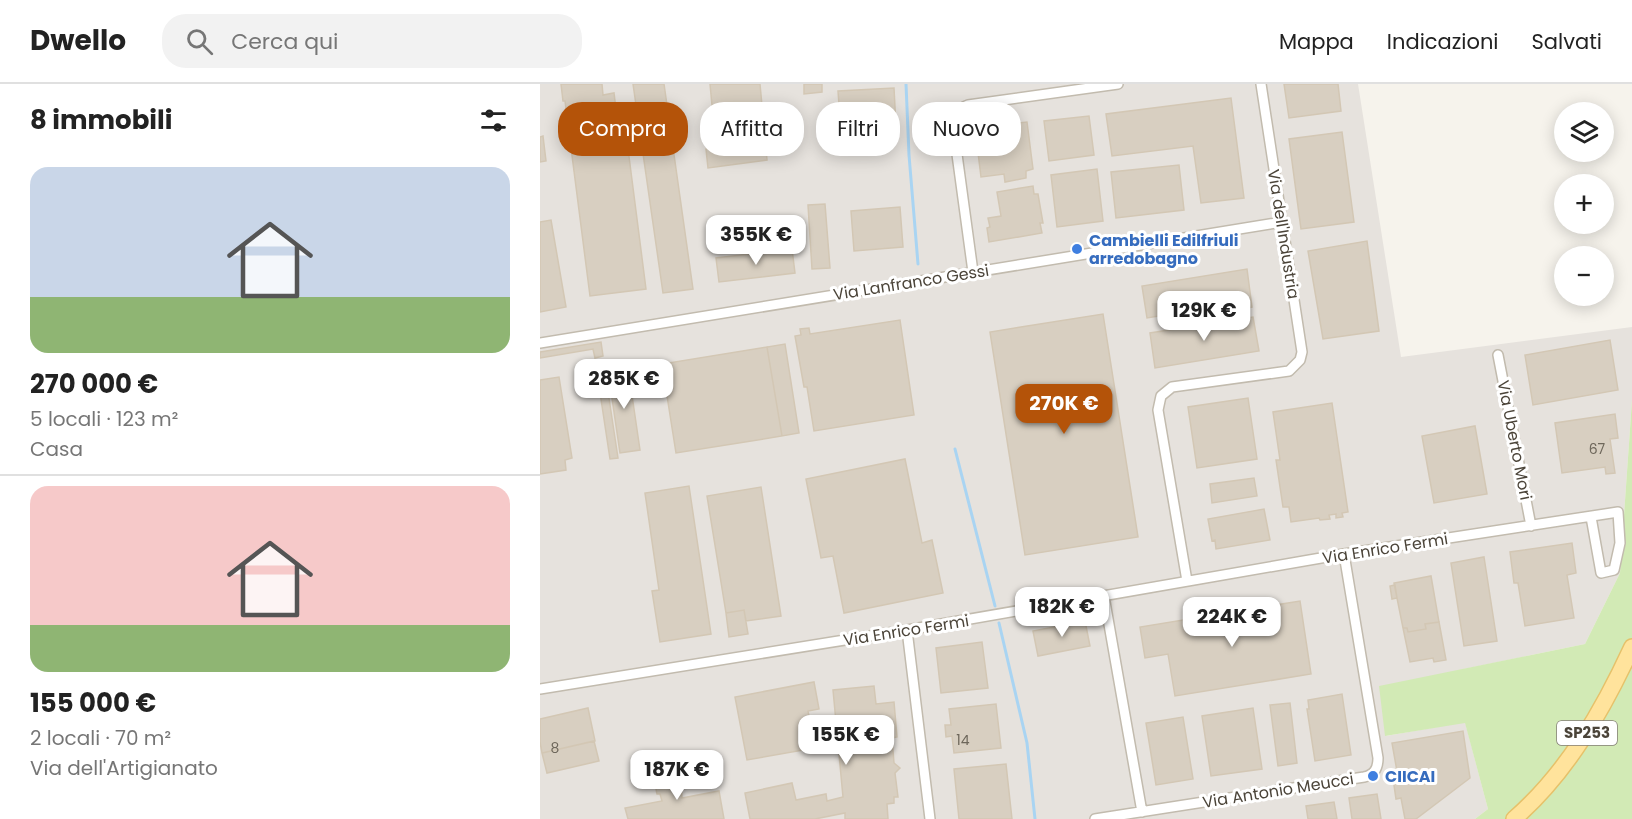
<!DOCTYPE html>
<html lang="it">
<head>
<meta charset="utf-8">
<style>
  :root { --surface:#fff; --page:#f2f2f2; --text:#222; --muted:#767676; --line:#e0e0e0; --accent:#b45309 }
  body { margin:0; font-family:Poppins,sans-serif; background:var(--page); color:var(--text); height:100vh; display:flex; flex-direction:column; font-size:22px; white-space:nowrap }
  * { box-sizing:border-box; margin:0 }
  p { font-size:20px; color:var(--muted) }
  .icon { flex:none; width:33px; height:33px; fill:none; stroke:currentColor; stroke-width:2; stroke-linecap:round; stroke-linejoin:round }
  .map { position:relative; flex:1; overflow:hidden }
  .details { display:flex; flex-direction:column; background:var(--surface); width:540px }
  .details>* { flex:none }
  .top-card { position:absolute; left:18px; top:18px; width:570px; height:54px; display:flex; gap:12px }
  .fabs { position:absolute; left:1014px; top:18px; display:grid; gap:12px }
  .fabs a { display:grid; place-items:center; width:60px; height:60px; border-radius:50%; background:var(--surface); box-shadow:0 3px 15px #0003; font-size:30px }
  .price { position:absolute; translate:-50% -51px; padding:0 14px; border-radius:12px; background:#fff; color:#222; font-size:20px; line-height:39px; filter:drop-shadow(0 2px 3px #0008) }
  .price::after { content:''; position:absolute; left:50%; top:36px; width:18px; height:14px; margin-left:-9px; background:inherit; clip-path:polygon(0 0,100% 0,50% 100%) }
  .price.on { background:var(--accent); color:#fff }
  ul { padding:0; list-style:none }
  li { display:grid; align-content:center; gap:12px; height:318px; padding:0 30px }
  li+li { border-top:2px solid var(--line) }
  li span { display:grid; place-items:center; height:186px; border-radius:18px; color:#555 }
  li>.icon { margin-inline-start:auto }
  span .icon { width:108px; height:108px; fill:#fffc; stroke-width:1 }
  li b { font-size:26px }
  h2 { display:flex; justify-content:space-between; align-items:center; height:72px; padding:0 30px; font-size:26px }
  .pill { padding:0 21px; border-radius:24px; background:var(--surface); box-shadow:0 3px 15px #0003; font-size:21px; line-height:54px }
  .pill.on { background:var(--accent); color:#fff }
  header { display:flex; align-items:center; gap:36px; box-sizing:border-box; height:84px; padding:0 30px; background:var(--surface); border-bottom:2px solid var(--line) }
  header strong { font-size:28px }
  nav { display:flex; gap:33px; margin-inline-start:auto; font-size:21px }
  .search { width:420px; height:54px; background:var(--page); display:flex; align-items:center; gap:15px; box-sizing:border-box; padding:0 21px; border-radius:24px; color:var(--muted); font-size:22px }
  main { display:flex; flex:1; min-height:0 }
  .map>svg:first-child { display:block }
  .industrial { fill:#e6e2dd }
  .green { fill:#d2eab5 }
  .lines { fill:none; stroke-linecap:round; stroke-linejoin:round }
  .stream { stroke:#a9d4f2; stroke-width:3 }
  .building { fill:#d8cfc1; stroke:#d3c7b4; stroke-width:1.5 }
  .street-casing { stroke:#c2bbae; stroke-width:12 }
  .primary-casing { stroke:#e6c16a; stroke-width:18 }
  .street { stroke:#fff; stroke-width:9 }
  .primary { stroke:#ffe39c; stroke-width:15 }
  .shop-dot { fill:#3f7fe0; stroke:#fff; stroke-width:2 }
  .labels { text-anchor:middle; stroke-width:6; stroke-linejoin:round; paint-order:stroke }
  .number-label { font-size:14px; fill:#6e675b }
  .shield { fill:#fff; stroke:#817c74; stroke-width:1.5 }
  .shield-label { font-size:15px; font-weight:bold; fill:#4b4439 }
  .street-label { font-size:16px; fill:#4b4439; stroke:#fff }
  .shop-label { font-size:16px; font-weight:bold; fill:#366cbe; stroke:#fff; text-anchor:start }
</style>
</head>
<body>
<header>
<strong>Dwello</strong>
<div class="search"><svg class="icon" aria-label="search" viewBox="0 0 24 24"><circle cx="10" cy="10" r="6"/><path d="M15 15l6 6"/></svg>Cerca qui</div>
<nav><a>Mappa</a><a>Indicazioni</a><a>Salvati</a></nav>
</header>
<main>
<section class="details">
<h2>8 immobili<svg class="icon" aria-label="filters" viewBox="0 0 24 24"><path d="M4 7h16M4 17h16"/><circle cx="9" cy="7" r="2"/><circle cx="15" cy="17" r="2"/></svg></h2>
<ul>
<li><span style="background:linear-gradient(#c9d6e8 70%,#8fb573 0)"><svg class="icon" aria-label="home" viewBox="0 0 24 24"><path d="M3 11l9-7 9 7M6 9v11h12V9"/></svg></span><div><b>270 000 €</b><p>5 locali · 123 m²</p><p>Casa</p></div></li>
<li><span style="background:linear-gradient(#f6c9c9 75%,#8fb573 0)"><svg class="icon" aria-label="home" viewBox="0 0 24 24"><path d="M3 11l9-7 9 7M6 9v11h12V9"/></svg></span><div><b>155 000 €</b><p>2 locali · 70 m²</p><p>Via dell'Artigianato</p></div></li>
</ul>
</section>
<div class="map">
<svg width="1092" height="735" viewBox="0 0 1092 735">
  <rect width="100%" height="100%" fill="#f6f3ec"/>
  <!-- industrial -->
  <path class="industrial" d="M0 0H818L861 273 1092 243V316L1080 489 1045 560 924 585 846 652 925 638 948 725 935 735H0Z"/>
  <!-- green -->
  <path class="green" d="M1092 316V735H935L948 725 925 639 845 652 839 602 1045 560 1080 489Z"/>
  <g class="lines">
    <!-- stream -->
    <path class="stream" d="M366 0 369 71 378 180
      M415 365 455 522
      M459 539 487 659 495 735"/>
  </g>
  <!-- building -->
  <path class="building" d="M21 0H62L63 11 74 9 80 58 87 57 106 205 50 212 25 17H23Z
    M93 0H124L153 205 123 209Z
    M170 0H220L227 76 168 84 166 65 176 63Z
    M264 0H282V8L264 10Z
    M744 0H798L801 27 749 34Z
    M354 4 356 42 301 47 298 7Z
    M691 14 704 114 661 119 653 62 572 72 566 30Z
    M549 32 554 71 509 77 504 37Z
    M487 38 493 85 486 87V94L465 98 464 90 441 93 435 44Z
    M802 48 814 138 761 145 749 55Z
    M3 52 6 77 0 78V53Z
    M639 81 644 126 576 134 571 88Z
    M557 85 563 137 517 143 511 91Z
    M493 102 494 110H498L503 139H500L502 149 449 158 447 144 450 143 448 134 461 132 457 108Z
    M285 120 290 184 272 185 268 121Z
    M360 123 363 163 314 167 311 127Z
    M11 136 26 223 0 228V138Z
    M827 157 839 247 783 255 768 167Z
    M252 165 255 189 179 198 176 174Z
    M707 185 712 223 687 227 686 221 607 234 602 202Z
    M563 230 598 453 485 471 450 248Z
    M713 233 719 267 615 284 610 249 642 244 640 237 655 234 656 241Z
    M360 236 374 331 274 347 267 303H264L255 252 261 251 260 245 269 244 270 250Z
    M1070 256 1078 306 993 321 985 271Z
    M61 258 63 272 55 274 53 265 0 274V268Z
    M245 260 259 349 242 352 227 263Z
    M227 263 242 352 136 369 122 280Z
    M64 281 78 374 70 375 56 282Z
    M88 284 100 366 80 369 68 287Z
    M19 293 32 374 25 376 26 386 0 390V296Z
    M708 314 717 375 657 384 648 323Z
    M792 319 808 428 802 429 803 433 796 434V430L789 431 790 435 780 436 779 434 751 438 749 423H743L736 376H740L733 328Z
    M1075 330 1078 354 1070 355 1075 389 1066 390 1065 383 1022 389 1015 339Z
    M935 342 947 410 894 419 882 352Z
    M365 375 382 459 392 456 403 509 304 529 293 472 281 474 266 395Z
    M714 394 717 412 672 419 670 400Z
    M149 402 171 550 120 558 112 507 119 506 105 409Z
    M221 403 241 532 206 537 204 526 186 529 167 412Z
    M724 425 730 456 676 465 675 456 672 457 668 435Z
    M1032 459 1036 489 1027 491 1034 534 985 542 978 499H974L970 468Z
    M944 473 957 557 924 562 911 479Z
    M891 492 899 538 885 540 886 545 868 548 867 544H863L854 499Z
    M855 501 857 514 852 515 850 502Z
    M760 517 771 590 635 612 628 570 605 574 600 543Z
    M204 526 208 550 189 553 186 529Z
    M545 537 550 562 498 572 493 547Z
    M899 538 906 576 894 578 893 574 870 578 863 544H867L868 548 886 545 885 540Z
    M442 558 448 604 401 609 396 564Z
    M274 598 279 625 268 627 275 664 207 676 195 613Z
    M334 602 336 620 354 618 357 653 352 654 354 679 360 684 355 689 358 713H354V719L347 720 348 735H305V729L275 735H210L205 709 252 699 256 716 286 710 287 717 303 713 293 606Z
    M802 610 811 671 775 677 767 625H769L768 616Z
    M750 619 757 679 738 682 730 621Z
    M456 620 461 664 414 669 412 652 406 653 405 641H411L409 625Z
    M48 624 55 657 2 669 0 658V635Z
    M713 624 722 685 671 692 662 632Z
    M643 633 653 695 616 701 606 639Z
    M923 647 930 694 876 735H865L861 714 856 715 853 694 858 693 852 659Z
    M54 657 59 677 7 689 2 669Z
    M134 677 138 697 141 696 142 714 179 707 184 735H88L85 724 122 717 120 710H117L115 700 118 699 115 681Z
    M466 680 472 735H419L414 685Z
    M837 710 841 735H812L809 714Z
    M794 718 797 735H768L766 722Z"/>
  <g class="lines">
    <defs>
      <path id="street" d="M433 188 413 41C414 31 418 25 428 21L578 0
        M0 259 742 138
        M958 271 991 442
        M647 497 618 326 621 312 632 303 749 287 760 276 762 268 721 0
        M564 512 602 728
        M367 546 390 735
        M0 605 367 546 804 470 1078 428 1080 459 1074 486 1061 489 1051 433
        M555 735 824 693C834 691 838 685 838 674L804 470"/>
      <path id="primary" d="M974 735C1027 689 1063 626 1092 563"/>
    </defs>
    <!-- street casing -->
    <use href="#street" class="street-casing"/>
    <!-- primary casing -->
    <use href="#primary" class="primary-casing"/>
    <!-- street -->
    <use href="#street" class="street"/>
    <!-- primary -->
    <use href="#primary" class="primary"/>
  </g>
  <!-- markers -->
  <g class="shop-dot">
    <circle cx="537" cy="165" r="6"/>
    <circle cx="833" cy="692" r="6"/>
  </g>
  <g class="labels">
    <!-- number labels -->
    <g class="number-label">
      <text x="1057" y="370">67</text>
      <text x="423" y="661">14</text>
      <text x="15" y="669">8</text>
    </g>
    <!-- shield labels -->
    <rect class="shield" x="1017" y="637" width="60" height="24" rx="4.5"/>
    <g class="shield-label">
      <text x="1047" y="654">SP253</text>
    </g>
    <!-- street labels -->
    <g class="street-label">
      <text transform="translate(744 150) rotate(81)" y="6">Via dell'Industria</text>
      <text transform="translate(371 198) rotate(-9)" y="6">Via Lanfranco Gessi</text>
      <text transform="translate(975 356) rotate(79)" y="6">Via Uberto Mori</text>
      <text transform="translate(845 464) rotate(-9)" y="6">Via Enrico Fermi</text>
      <text transform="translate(366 546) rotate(-9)" y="6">Via Enrico Fermi</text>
      <text transform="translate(738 706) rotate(-9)" y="6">Via Antonio Meucci</text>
    </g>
    <!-- shop labels -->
    <g class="shop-label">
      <text x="549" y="162">Cambielli Edilfriuli<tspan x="549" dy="18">arredobagno</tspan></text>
      <text x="845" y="698">CIICAI</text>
    </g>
  </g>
</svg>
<div class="fabs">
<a><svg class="icon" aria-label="layers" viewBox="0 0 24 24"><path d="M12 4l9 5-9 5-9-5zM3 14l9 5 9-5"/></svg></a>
<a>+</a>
<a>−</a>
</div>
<b class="price" style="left:216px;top:182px">355K €</b>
<b class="price" style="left:664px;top:258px">129K €</b>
<b class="price" style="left:84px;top:326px">285K €</b>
<b class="price on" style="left:524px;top:351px">270K €</b>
<b class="price" style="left:522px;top:554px">182K €</b>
<b class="price" style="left:692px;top:564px">224K €</b>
<b class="price" style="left:306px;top:682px">155K €</b>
<b class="price" style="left:137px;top:717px">187K €</b>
<div class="top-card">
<a class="pill on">Compra</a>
<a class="pill">Affitta</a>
<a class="pill">Filtri</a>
<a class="pill">Nuovo</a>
</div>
</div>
</main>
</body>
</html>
